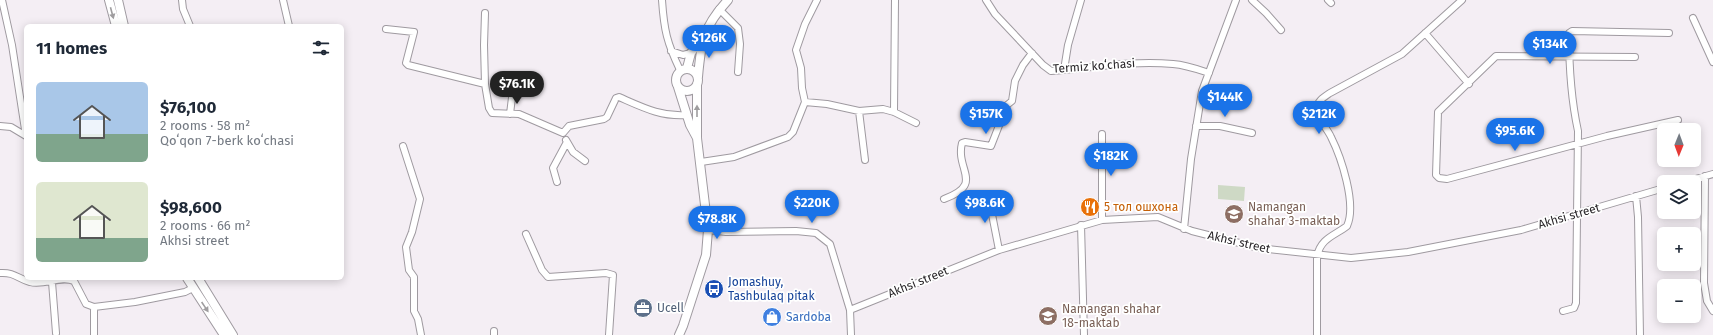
<!DOCTYPE html>
<html lang="en">
<head>
<meta charset="utf-8">
<style>
  :root { --surface:#fff; --page:#f6f6f7; --text:#1f2937; --muted:#747a83; --accent:#1a73e8 }
  body { margin:0; font-family:"Fira Sans",sans-serif; background:var(--page); color:var(--text); height:100vh; display:flex; flex-direction:column; font-size:15px; white-space:nowrap }
  * { box-sizing:border-box; margin:0 }
  p { font-size:13px; color:var(--muted) }
  .icon { flex:none; width:22px; height:22px; fill:none; stroke:currentColor; stroke-width:2; stroke-linecap:round; stroke-linejoin:round }
  .map { position:relative; flex:1; overflow:hidden }
  .drawer { position:absolute; left:24px; top:24px; width:320px; height:256px; display:flex; flex-direction:column; background:var(--surface); border-radius:6px; box-shadow:0 2px 10px #0003 }
  .drawer>* { flex:none }
  .needle { width:26px; rotate:181deg }
  .tools { position:absolute; left:1657px; top:123px; display:grid; gap:8px }
  .tools a { display:grid; place-items:center; width:44px; height:44px; border-radius:6px; background:var(--surface); box-shadow:0 2px 10px #0003; font-size:20px }
  .price { position:absolute; translate:-50% -34px; padding:0 9px; border-radius:14px; background:var(--accent); color:#fff; font-size:13px; line-height:26px; filter:drop-shadow(0 1px 2px #0008) }
  .price::after { content:''; position:absolute; left:50%; top:24px; width:12px; height:9px; margin-left:-6px; background:inherit; clip-path:polygon(0 0,100% 0,50% 100%) }
  .price.current { background:#222; color:#fff }
  ul { padding:0; list-style:none }
  li { display:flex; align-items:center; gap:12px; height:100px; padding:0 12px }
  li span { display:grid; place-items:center; flex:none; width:112px; height:80px; border-radius:6px; color:#555 }
  li>.icon { margin-inline-start:auto }
  span .icon { width:48px; height:48px; fill:#fffc; stroke-width:1 }
  li b { font-size:17px }
  h2 { display:flex; justify-content:space-between; align-items:center; height:48px; padding:0 12px; font-size:17px }
  .map>svg:first-child { display:block }
  .pitch { fill:#ced9c5 }
  .lines { fill:none; stroke-linecap:round; stroke-linejoin:round }
  .minor-casing { stroke:#9f9aa0; stroke-width:8 }
  .major-casing { stroke:#9f9aa0; stroke-width:10 }
  .minor { stroke:#fff; stroke-width:6 }
  .major { stroke:#fff; stroke-width:8 }
  .oneway { fill:#9f9d9f }
  .labels { text-anchor:middle; stroke-width:3.5; stroke-linejoin:round; paint-order:stroke }
  .street-label { font-size:12px; fill:#292629; stroke:#fff }
  .food-label { font-size:12px; fill:#c56008; stroke:#fff; text-anchor:start }
  .education-label { font-size:12px; fill:#785e54; stroke:#fff; text-anchor:start }
  .transit-label { font-size:12px; fill:#164399; stroke:#fff; text-anchor:start }
  .service-label { font-size:12px; fill:#4e5e75; stroke:#fff; text-anchor:start }
  .shop-label { font-size:12px; fill:#366cbe; stroke:#fff; text-anchor:start }
</style>
</head>
<body>
<div class="map">
<svg width="1713" height="335" viewBox="0 0 1713 335">
  <rect width="100%" height="100%" fill="#f4eef4"/>
  <!-- pitch -->
  <path class="pitch" d="M1218 185 1245 187 1244 201 1218 199Z"/>
  <g class="lines">
    <defs>
      <path id="minor" d="M2 0 12 45 26 136
        M182 0 183 9 190 26
        M283 0 289 26
        M662 0C664 30 667 43 680 70
        M986 0 995 14 1043 65 1051 71C1092 68 1132 60 1173 64 1186 65 1197 69 1209 73
        M1252 0 1266 13 1281 30
        M1328 0 1331 3
        M719 9 738 28 740 44 738 72
        M1693 18 1713 62
        M386 29 414 32 406 63 408 65 485 84 489 108 492 113 519 114 563 133 569 126 604 119 607 117 616 98 619 97C642 107 661 117 687 115
        M1425 33 1469 84
        M671 51 683 55 691 53
        M1635 57 1496 56 1438 112 1436 175 1439 178 1447 179 1607 136 1678 120
        M1064 70 1068 45 1081 0
        M485 84 484 45 485 13
        M805 102 802 88 801 68 796 50 805 24 817 0
        M859 111 865 160
        M894 112 895 0
        M510 114 514 81 516 79 531 80
        M0 126 11 127 26 136
        M1196 126H1220L1252 133
        M566 140 573 152 585 161
        M403 146 420 199 412 232 406 247 409 270 414 277V311L418 319 421 335
        M701 162 734 157 788 137 793 132 805 102 827 104 859 111 883 109 894 112 916 123
        M1705 176 1704 283 1707 301 1713 311
        M557 182 553 168 567 142
        M1685 182 1713 174
        M988 194 999 250
        M1636 196 1638 217 1640 335
        M944 199C985 184 955 170 962 143L965 142 991 146 1007 105 1012 101 1015 81 1023 65 1032 53
        M1102 220V134
        M1081 225 1084 335
        M1184 229 1191 159 1202 91 1236 0
        M708 230 726 232 796 231 816 233 830 244 850 310
        M526 234 542 270 548 277 606 273 613 275 609 335
        M0 273C15 272 18 279 30 282 44 286 61 275 74 281L86 304 94 307 135 302 185 292 193 288
        M52 282 56 333
        M94 307V335
        M1563 311 1574 308 1576 303 1578 131C1571 99 1569 66 1569 33L1572 31 1669 33
        M494 335V331
        M851 335 850 310 999 250 1102 220 1158 217 1192 231 1259 248 1351 258 1408 252 1521 230 1664 188
        M1317 335V256C1321 238 1334 236 1347 226 1357 204 1341 157 1331 137 1327 128 1317 119 1317 109 1317 101 1324 97 1330 93L1402 54 1462 0"/>
      <path id="major" d="M109 0 116 26
        M118 0 124 26
        M687 68 691 53 702 38
        M676 80a11 11 0 1 1 22 0a11 11 0 1 1-22 0Z
        M698 77C701 42 703 27 728 0
        M678 87 690 125 697 138
        M187 278 224 335
        M198 278 233 335
        M679 335 683 326 706 255 708 230 697 138V84"/>
    </defs>
    <!-- minor casing -->
    <use href="#minor" class="minor-casing"/>
    <!-- major casing -->
    <use href="#major" class="major-casing"/>
    <!-- minor -->
    <use href="#minor" class="minor"/>
    <!-- major -->
    <use href="#major" class="major"/>
  </g>
  <!-- one-way arrows -->
  <defs><path id="oneway-solid" d="M-6-.8H1V-3.2L6.5 0L1 3.2V.8H-6Z"/></defs>
  <g class="oneway">
    <use href="#oneway-solid" transform="translate(112 13) rotate(75)"/>
    <use href="#oneway-solid" transform="translate(697 111) rotate(-90)"/>
    <use href="#oneway-solid" transform="translate(205 307) rotate(56)"/>
  </g>
  <!-- icons -->
  <defs>
    <symbol id="restaurant-disc" viewBox="-11 -11 22 22"><circle r="9.5" fill="#e8710a" stroke="#fff"/><path d="M-5-6h1v4h1v-4h1v4h1v-4h1v5L-1.5 .5V6h-2V.5L-5-1ZM5-6V6H3V1.5H1.5Q1.5-4 5-6Z" fill="#fff"/></symbol>
    <symbol id="school-disc" viewBox="-11 -11 22 22"><circle r="9.5" fill="#8d6e63" stroke="#fff"/><path d="M0-5L7-2L0 1L-7-2ZM-4 1L0 2.5L4 1V4Q0 6-4 4Z" fill="#fff"/></symbol>
    <symbol id="bus-disc" viewBox="-11 -11 22 22"><circle r="9.5" fill="#1a4fb4" stroke="#fff"/><path d="M-5-6H5V4H4V6H2V4H-2V6H-4V4H-5ZM-3.5-4V0h7V-4ZM-3.5 1.2v1.5H-2V1.2ZM2 1.2v1.5H3.5V1.2Z" fill="#fff"/></symbol>
    <symbol id="office-disc" viewBox="-11 -11 22 22"><circle r="9.5" fill="#5c6f8a" stroke="#fff"/><path d="M-6-3h4V-5.5h4V-3h4V5H-6ZM-1-4.5V-3h2v-1.5ZM-6 0V1H6V0Z" fill="#fff"/></symbol>
    <symbol id="shop-disc" viewBox="-11 -11 22 22"><circle r="9.5" fill="#3f7fe0" stroke="#fff"/><path d="M-5-2.5h2.3a2.7 3.5 0 0 1 5.4 0H5L5.5 6h-11ZM-1.5-2.5h3a1.5 2.3 0 0 0-3 0Z" fill="#fff"/></symbol>
  </defs>
  <g fill-rule="evenodd">
    <use href="#restaurant-disc" x="1079" y="196" width="22" height="22"/>
    <use href="#school-disc" x="1223" y="203" width="22" height="22"/>
    <use href="#bus-disc" x="703" y="278" width="22" height="22"/>
    <use href="#office-disc" x="632" y="297" width="22" height="22"/>
    <use href="#school-disc" x="1037" y="305" width="22" height="22"/>
    <use href="#shop-disc" x="761" y="306" width="22" height="22"/>
  </g>
  <g class="labels">
    <!-- street labels -->
    <g class="street-label">
      <text transform="translate(1094 66) rotate(-4)" y="4">Termiz koʻchasi</text>
      <text transform="translate(1569 216) rotate(-16)" y="4">Akhsi street</text>
      <text transform="translate(1239 242) rotate(13)" y="4">Akhsi street</text>
      <text transform="translate(918 282) rotate(-22)" y="4">Akhsi street</text>
    </g>
    <!-- food labels -->
    <g class="food-label">
      <text x="1104" y="211">5 тол ошхона</text>
    </g>
    <!-- education labels -->
    <g class="education-label">
      <text x="1248" y="211">Namangan<tspan x="1248" dy="14">shahar 3-maktab</tspan></text>
      <text x="1062" y="313">Namangan shahar<tspan x="1062" dy="14">18-maktab</tspan></text>
    </g>
    <!-- transit labels -->
    <g class="transit-label">
      <text x="728" y="286">Jomashuy,<tspan x="728" dy="14">Tashbulaq pitak</tspan></text>
    </g>
    <!-- service labels -->
    <g class="service-label">
      <text x="657" y="312">Ucell</text>
    </g>
    <!-- shop labels -->
    <g class="shop-label">
      <text x="786" y="321">Sardoba</text>
    </g>
  </g>
</svg>
<div class="tools">
<a><svg class="needle" viewBox="-14 -14 28 28"><path d="M0-13l5 13h-10z" fill="#e53935"/><path d="M0 13l5-13h-10z" fill="#747a83"/></svg></a>
<a><svg class="icon" aria-label="layers" viewBox="0 0 24 24"><path d="M12 4l9 5-9 5-9-5zM3 14l9 5 9-5"/></svg></a>
<a>+</a>
<a>−</a>
</div>
<b class="price" style="left:709px;top:59px">$126K</b>
<b class="price" style="left:1550px;top:65px">$134K</b>
<b class="price current" style="left:517px;top:105px">$76.1K</b>
<b class="price" style="left:1225px;top:118px">$144K</b>
<b class="price" style="left:986px;top:135px">$157K</b>
<b class="price" style="left:1319px;top:135px">$212K</b>
<b class="price" style="left:1515px;top:152px">$95.6K</b>
<b class="price" style="left:1111px;top:177px">$182K</b>
<b class="price" style="left:812px;top:224px">$220K</b>
<b class="price" style="left:985px;top:224px">$98.6K</b>
<b class="price" style="left:717px;top:240px">$78.8K</b>
<section class="drawer">
<h2>11 homes<svg class="icon" aria-label="filters" viewBox="0 0 24 24"><path d="M4 7h16M4 17h16"/><circle cx="9" cy="7" r="2"/><circle cx="15" cy="17" r="2"/></svg></h2>
<ul>
<li><span style="background:linear-gradient(#a9c7e8 65%,#7fa58c 0)"><svg class="icon" aria-label="home" viewBox="0 0 24 24"><path d="M3 11l9-7 9 7M6 9v11h12V9"/></svg></span><div><b>$76,100</b><p>2 rooms · 58 m²</p><p>Qoʻqon 7-berk koʻchasi</p></div></li>
<li><span style="background:linear-gradient(#dfe7d0 70%,#7fa58c 0)"><svg class="icon" aria-label="home" viewBox="0 0 24 24"><path d="M3 11l9-7 9 7M6 9v11h12V9"/></svg></span><div><b>$98,600</b><p>2 rooms · 66 m²</p><p>Akhsi street</p></div></li>
</ul>
</section>
</div>
</body>
</html>
